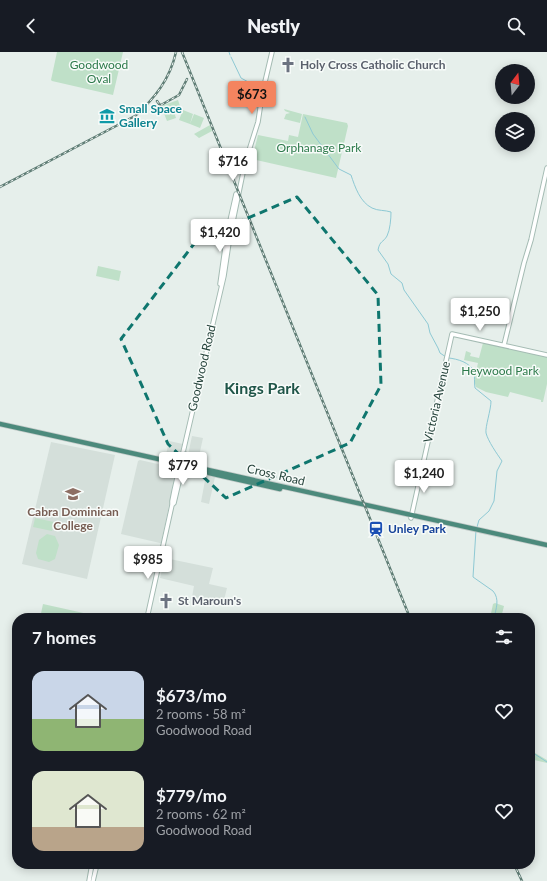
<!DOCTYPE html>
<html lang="en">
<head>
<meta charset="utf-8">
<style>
  :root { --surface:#171b24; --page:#242831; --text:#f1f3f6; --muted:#9ea1a6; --accent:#f4845f }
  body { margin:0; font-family:Lato,sans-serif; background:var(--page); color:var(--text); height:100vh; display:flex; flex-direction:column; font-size:15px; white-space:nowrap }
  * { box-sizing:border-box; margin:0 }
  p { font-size:13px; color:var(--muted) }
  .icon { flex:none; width:22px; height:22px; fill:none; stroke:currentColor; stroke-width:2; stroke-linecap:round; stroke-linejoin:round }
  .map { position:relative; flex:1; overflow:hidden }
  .sheet { position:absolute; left:12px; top:561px; width:523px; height:256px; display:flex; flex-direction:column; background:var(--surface); border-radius:16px; box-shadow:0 2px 10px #0003 }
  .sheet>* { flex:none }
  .needle { width:26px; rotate:16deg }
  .buttons { position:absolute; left:495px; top:12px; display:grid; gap:8px }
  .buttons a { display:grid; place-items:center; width:40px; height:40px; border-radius:50%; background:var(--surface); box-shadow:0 2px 10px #0003; font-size:20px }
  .price { position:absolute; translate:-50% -34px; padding:0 9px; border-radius:4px; background:#fff; color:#222; font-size:13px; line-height:26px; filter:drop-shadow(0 1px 2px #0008) }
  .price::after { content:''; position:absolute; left:50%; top:24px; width:12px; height:9px; margin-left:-6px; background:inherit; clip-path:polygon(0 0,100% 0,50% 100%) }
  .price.selected { background:var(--accent); color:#111 }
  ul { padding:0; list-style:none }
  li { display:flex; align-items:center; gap:12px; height:100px; padding:0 20px }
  li span { display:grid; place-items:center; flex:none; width:112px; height:80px; border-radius:12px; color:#555 }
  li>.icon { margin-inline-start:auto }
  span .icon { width:48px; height:48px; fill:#fffc; stroke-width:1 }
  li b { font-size:17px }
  h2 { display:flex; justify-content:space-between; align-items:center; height:48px; padding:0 20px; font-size:17px }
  header { display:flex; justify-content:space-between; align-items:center; height:52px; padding:0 20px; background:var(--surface); font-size:18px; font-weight:800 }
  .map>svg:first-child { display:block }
  .built { fill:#d4dfda }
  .green { fill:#bfe0c8 }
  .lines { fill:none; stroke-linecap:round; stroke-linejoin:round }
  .stream { stroke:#8ec9d4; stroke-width:1 }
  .secondary-casing { stroke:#a4bbb3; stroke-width:5.5 }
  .trunk-casing { stroke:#c2cac8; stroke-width:6 }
  .secondary { stroke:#fff; stroke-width:3.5 }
  .trunk { stroke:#4c8a7c; stroke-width:4.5 }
  .rail-casing { stroke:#5f7d75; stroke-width:2.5 }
  .rail { stroke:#f7fbf9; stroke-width:1; stroke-dasharray:3; stroke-linecap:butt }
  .marked { fill:none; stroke:#0f766e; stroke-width:3; stroke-dasharray:8 5; stroke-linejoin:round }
  .labels { text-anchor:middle; stroke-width:3; stroke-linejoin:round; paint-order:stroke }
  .park-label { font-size:12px; fill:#2d7a4b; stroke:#f7fbf9 }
  .worship-label { font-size:12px; font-weight:bold; fill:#5b616d; stroke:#f7fbf9; text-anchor:start }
  .culture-label { font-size:12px; font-weight:bold; fill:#0d838f; stroke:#f7fbf9; text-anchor:start }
  .street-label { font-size:12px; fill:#24423a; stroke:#f7fbf9 }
  .education-label { font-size:12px; font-weight:bold; fill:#785e54; stroke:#f7fbf9 }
  .transit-label { font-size:12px; font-weight:bold; fill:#164399; stroke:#f7fbf9; text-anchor:start }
  .district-label { font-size:16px; font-weight:bold; fill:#1f5548; stroke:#f7fbf9 }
</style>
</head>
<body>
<header><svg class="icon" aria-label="back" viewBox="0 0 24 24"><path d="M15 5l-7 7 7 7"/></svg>Nestly<svg class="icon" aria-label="search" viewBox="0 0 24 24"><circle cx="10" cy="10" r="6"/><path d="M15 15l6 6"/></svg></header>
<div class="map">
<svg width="547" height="829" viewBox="0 0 547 829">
  <rect width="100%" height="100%" fill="#e6efeb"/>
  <!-- built -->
  <path class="built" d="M192 384 203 386 197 413 190 411 188 409V403Z
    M169 389 183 392 180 406 177 408 165 407Z
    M51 390 115 403 87 527 22 512Z
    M140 408 171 415 176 418V421L161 491H160L121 482 138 409Z
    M206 423 215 425 209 452 201 450Z
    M165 506 213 516 209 532 227 536 223 552 192 545 194 534 160 526Z"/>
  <!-- green -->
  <path class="green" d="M57 0H123L113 43 52 29 51 28Z
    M178 48 181 57 174 60 176 66 167 69 161 54Z
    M284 57 302 62 300 71 284 67 286 62 290 61 285 59Z
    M183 58 193 62 190 72 179 68Z
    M194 62 204 66 200 76 190 72Z
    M303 62 347 71 348 74 336 126 252 107 258 83 288 89 289 83 298 85Z
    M210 73 212 79 199 86 194 82Z
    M98 214 121 219 119 229 96 224Z
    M483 291 547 305V332L543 350H541V348L510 340 508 345 486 340 476 335 474 328 478 311 464 308 466 299 471 301 470 304 479 306Z
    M35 466 54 470 52 479 33 475Z
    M47 482 55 484 59 493 55 507 49 510 38 507 36 501 39 488Z
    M495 551 504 554 501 566H490L493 552Z
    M43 552 106 566H40Z
    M530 698 547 708V711L530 707Z"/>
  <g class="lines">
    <!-- stream -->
    <path class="stream" d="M229 0 230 3
      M231 5 241 26 261 37
      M305 65 313 82 339 117 351 123C355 135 360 150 372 156 378 159 385 158 391 160 391 167 390 178 387 184 383 191 380 188 378 198L388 212 391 222 402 231 404 238 428 272 430 281 438 296 440 301 446 305
      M449 306C457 307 470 310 474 320 475 324 474 331 475 336L491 349C491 358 485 375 486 381 488 389 497 402 502 409L497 419 494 449 489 459 479 468 477 475
      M476 478 473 525 493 539C500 547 496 557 494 566
      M530 699 547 710"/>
    <defs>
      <path id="secondary" d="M260 51 272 0
        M220 232 227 182 236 142
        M504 293 524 211 531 188 547 116
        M182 420 191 417
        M172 453 174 451 185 404
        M411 466 452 282 547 303
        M147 566 172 453V449L174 439 224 224 230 184 245 111 258 70 261 50
        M89 829 92 812
        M93 829 97 812"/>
      <path id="trunk" d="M0 372 547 493
        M185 402 189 414
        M173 413 177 417 178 422
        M209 421 280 437"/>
    </defs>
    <!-- secondary casing -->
    <use href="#secondary" class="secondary-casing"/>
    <!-- trunk casing -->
    <use href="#trunk" class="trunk-casing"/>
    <!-- secondary -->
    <use href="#secondary" class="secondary"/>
    <!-- trunk -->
    <use href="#trunk" class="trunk"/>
    <defs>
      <path id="rail" d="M182 0 410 566
        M157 49 159 52 161 53 179 43 187 27
        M0 135 135 64C155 46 170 27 176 0
        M514 812 522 829"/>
    </defs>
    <!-- rail casing -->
    <use href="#rail" class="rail-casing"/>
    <!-- rail -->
    <use href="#rail" class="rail"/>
  </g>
  <!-- marked area -->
  <path class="marked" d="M297 145 378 243 381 333 350 391 226 446 168 392 121 287 197 188Z"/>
  <!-- icons -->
  <defs>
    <symbol id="church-bare" viewBox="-9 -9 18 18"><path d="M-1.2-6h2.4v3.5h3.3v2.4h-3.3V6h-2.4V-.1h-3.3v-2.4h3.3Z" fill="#6b7280" stroke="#f7fbf9" stroke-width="2.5" paint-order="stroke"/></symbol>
    <symbol id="museum-bare" viewBox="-9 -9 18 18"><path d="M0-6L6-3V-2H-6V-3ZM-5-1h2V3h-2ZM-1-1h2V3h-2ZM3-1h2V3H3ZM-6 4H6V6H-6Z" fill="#0f9aa8" stroke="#f7fbf9" stroke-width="2.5" paint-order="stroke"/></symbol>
    <symbol id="school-bare" viewBox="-9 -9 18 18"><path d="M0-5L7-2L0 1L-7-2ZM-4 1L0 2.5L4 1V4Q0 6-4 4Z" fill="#8d6e63" stroke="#f7fbf9" stroke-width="2.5" paint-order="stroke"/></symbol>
    <symbol id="station-bare" viewBox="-9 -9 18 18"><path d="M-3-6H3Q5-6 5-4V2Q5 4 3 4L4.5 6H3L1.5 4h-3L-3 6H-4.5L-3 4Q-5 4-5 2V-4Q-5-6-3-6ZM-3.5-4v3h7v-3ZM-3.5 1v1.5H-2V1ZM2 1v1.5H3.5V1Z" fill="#1a4fb4" stroke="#f7fbf9" stroke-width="2.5" paint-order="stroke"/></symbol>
  </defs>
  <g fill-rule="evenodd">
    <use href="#church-bare" x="277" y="2" width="22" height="22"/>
    <use href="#museum-bare" x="96" y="53" width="22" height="22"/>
    <use href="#school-bare" x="62" y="431" width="22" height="22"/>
    <use href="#station-bare" x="365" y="466" width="22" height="22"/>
    <use href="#church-bare" x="155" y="538" width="22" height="22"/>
  </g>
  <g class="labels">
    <!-- park labels -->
    <g class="park-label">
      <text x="99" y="17">Goodwood<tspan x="99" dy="14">Oval</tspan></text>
      <text x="319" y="100">Orphanage Park</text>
      <text x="500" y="323">Heywood Park</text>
    </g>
    <!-- worship labels -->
    <g class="worship-label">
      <text x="300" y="17">Holy Cross Catholic Church</text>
      <text x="178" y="553">St Maroun's</text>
    </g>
    <!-- culture labels -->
    <g class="culture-label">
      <text x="119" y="61">Small Space<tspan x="119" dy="14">Gallery</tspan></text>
    </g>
    <!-- street labels -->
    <g class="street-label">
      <text transform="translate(202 316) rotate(-77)" y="4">Goodwood Road</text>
      <text transform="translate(437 350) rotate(-77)" y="4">Victoria Avenue</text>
      <text transform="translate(276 423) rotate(13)" y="4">Cross Road</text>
    </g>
    <!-- education labels -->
    <g class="education-label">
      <text x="73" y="464">Cabra Dominican<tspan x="73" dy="14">College</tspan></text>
    </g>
    <!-- transit labels -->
    <g class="transit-label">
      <text x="388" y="481">Unley Park</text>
    </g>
    <!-- district labels -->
    <g class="district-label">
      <text x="262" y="342">Kings Park</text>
    </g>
  </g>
</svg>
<div class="buttons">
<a><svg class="needle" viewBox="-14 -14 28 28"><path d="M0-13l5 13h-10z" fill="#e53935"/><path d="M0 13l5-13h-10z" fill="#9ea1a6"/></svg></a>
<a><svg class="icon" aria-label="layers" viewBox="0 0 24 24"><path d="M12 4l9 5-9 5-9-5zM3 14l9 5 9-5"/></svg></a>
</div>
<b class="price selected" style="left:252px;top:63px">$673</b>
<b class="price" style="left:233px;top:130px">$716</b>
<b class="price" style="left:220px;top:201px">$1,420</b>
<b class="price" style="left:480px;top:280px">$1,250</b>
<b class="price" style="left:183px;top:434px">$779</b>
<b class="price" style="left:424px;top:442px">$1,240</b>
<b class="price" style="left:148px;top:528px">$985</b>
<section class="sheet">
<h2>7 homes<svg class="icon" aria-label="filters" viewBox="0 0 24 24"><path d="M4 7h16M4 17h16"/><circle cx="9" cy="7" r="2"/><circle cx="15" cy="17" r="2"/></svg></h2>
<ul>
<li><span style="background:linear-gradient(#c9d6e8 60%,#8fb573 0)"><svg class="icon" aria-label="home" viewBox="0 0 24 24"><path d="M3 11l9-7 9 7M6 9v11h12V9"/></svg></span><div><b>$673/mo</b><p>2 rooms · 58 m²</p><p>Goodwood Road</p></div><svg class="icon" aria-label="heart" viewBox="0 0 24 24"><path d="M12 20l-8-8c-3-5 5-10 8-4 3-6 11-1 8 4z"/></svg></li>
<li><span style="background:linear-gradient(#dfe7d0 70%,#b9a48a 0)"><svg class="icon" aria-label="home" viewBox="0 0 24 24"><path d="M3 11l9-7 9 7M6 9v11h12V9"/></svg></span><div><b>$779/mo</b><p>2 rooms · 62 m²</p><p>Goodwood Road</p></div><svg class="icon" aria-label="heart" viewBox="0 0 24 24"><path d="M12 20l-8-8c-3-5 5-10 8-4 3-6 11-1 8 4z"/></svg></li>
</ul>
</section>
</div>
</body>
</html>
